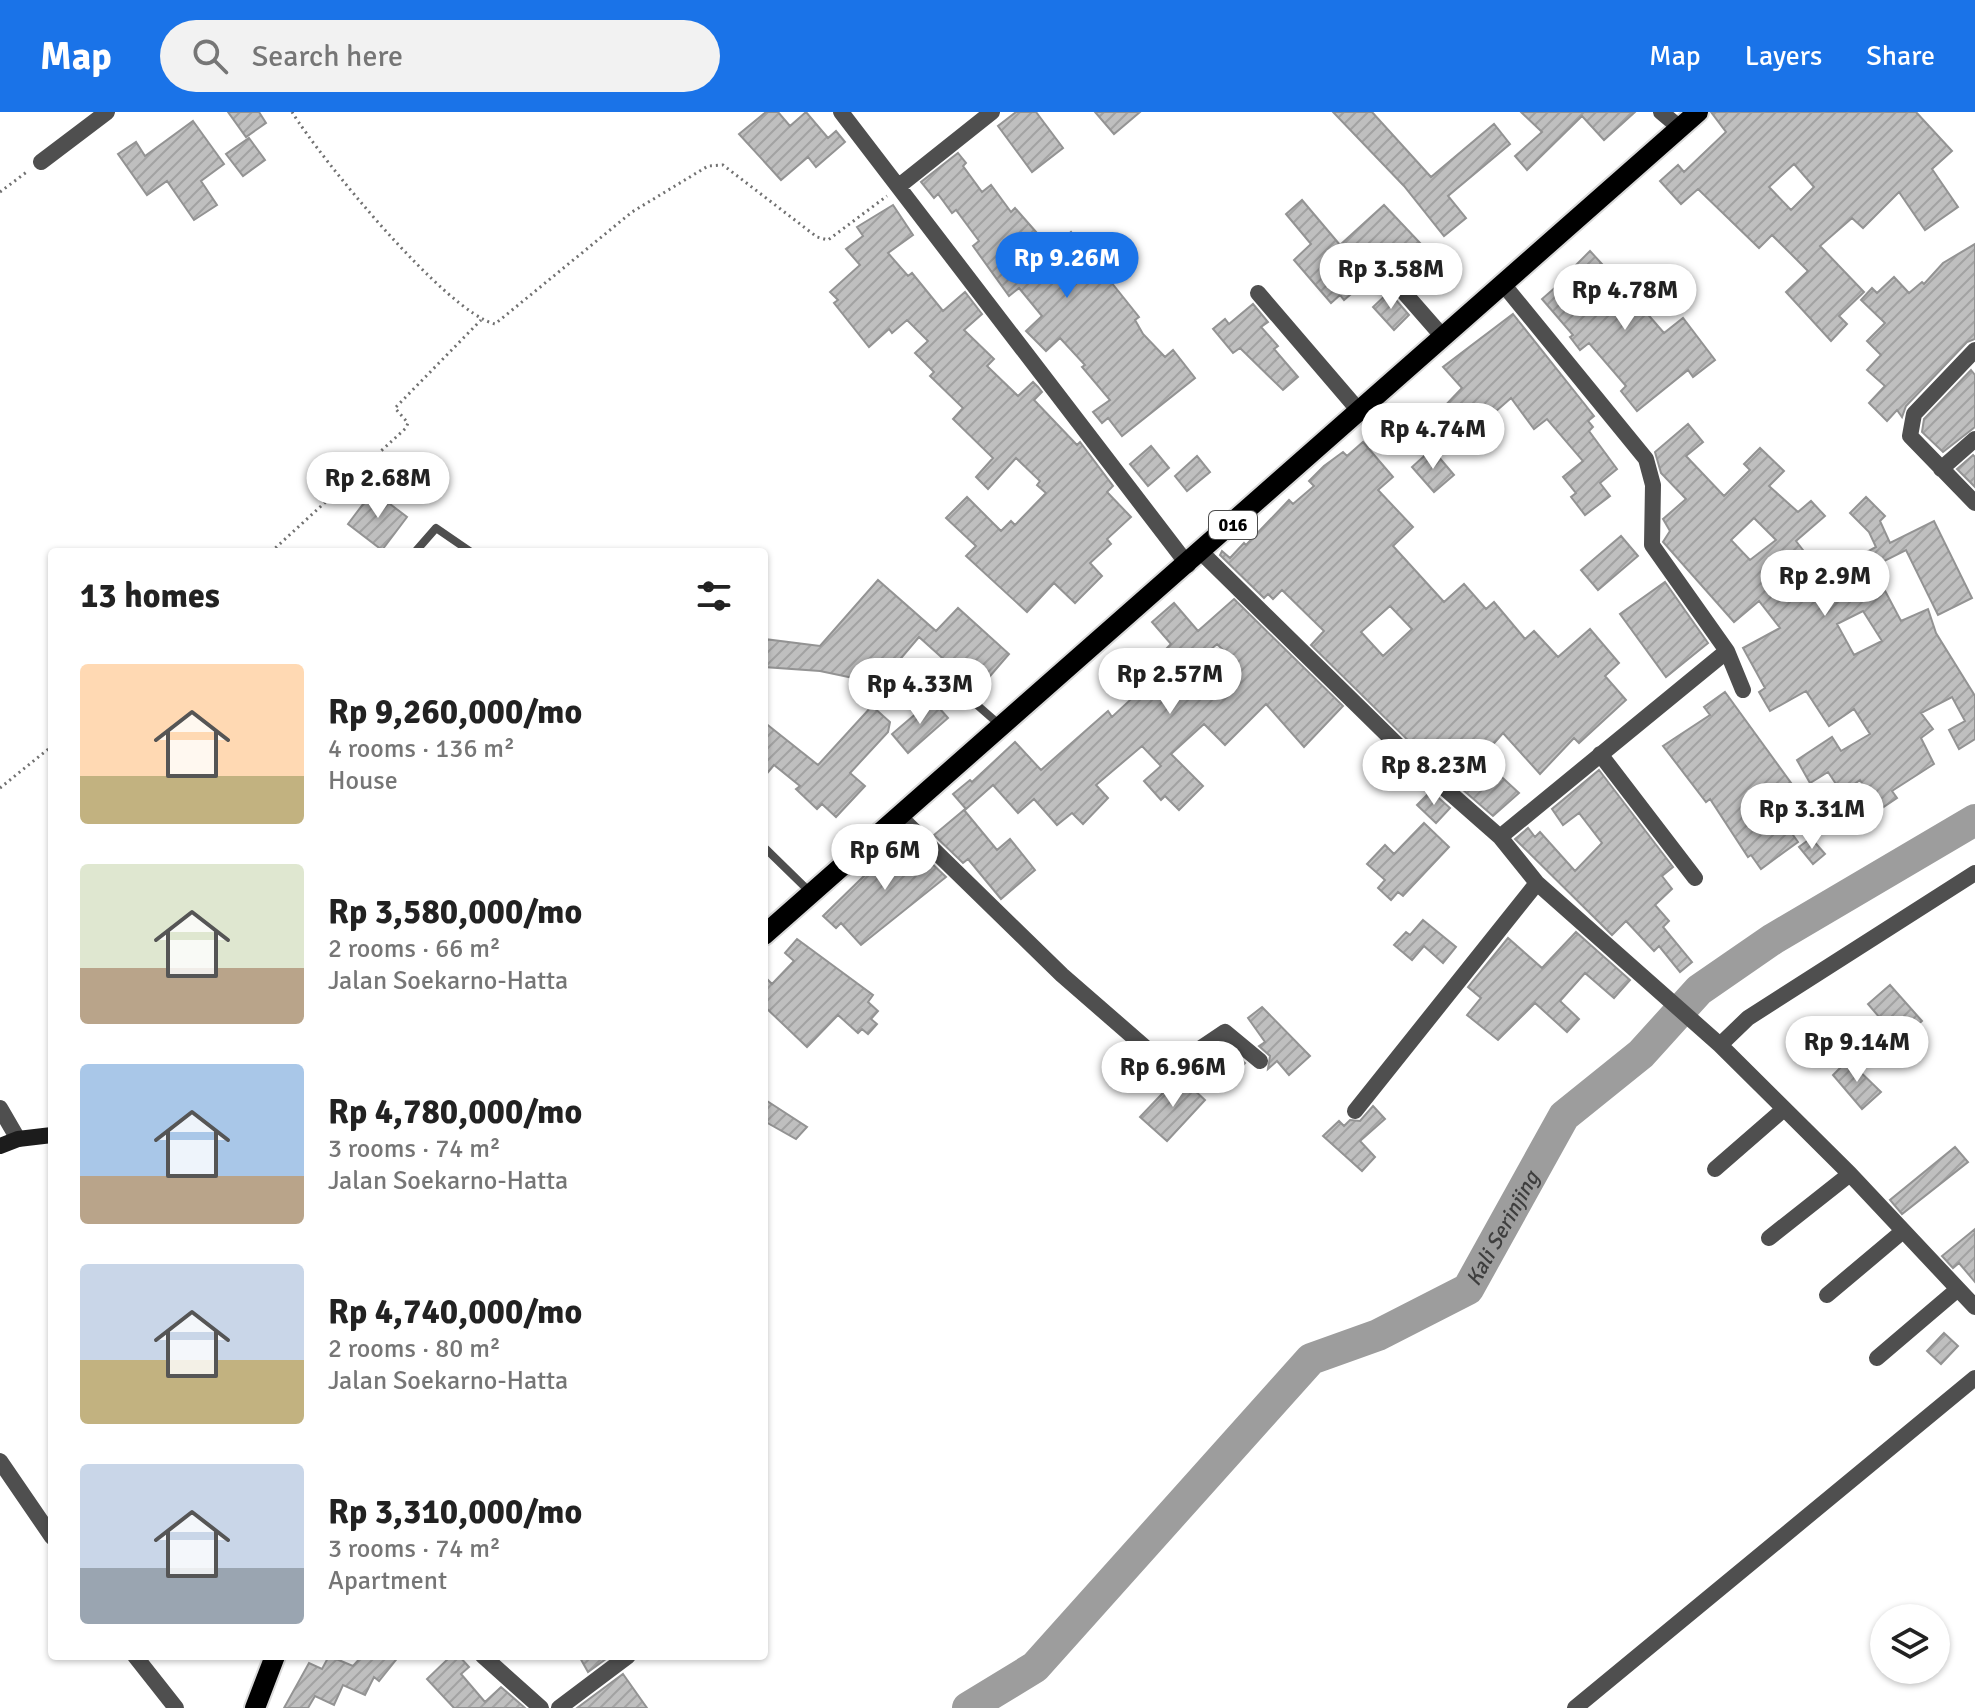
<!DOCTYPE html>
<html lang="en">
<head>
<meta charset="utf-8">
<style>
  :root { --surface:#fff; --page:#f2f2f2; --text:#222; --muted:#767676; --accent:#1a73e8 }
  body { margin:0; font-family:Signika,sans-serif; background:var(--page); color:var(--text); height:100vh; display:flex; flex-direction:column; font-size:30px; white-space:nowrap }
  * { box-sizing:border-box; margin:0 }
  p { font-size:26px; color:var(--muted) }
  .icon { flex:none; width:44px; height:44px; fill:none; stroke:currentColor; stroke-width:2; stroke-linecap:round; stroke-linejoin:round }
  .map { position:relative; flex:1; overflow:hidden }
  .drawer { position:absolute; left:48px; top:436px; width:720px; height:1112px; display:flex; flex-direction:column; background:var(--surface); border-radius:8px; box-shadow:0 2px 6px #0004 }
  .drawer>* { flex:none }
  .tools { position:absolute; left:1870px; top:1492px; display:grid; gap:16px }
  .tools a { display:grid; place-items:center; width:80px; height:80px; border-radius:50%; background:var(--surface); box-shadow:0 2px 6px #0004; font-size:40px }
  .price { position:absolute; translate:-50% -68px; padding:0 18px; border-radius:28px; background:#fff; color:#222; font-size:26px; line-height:52px; filter:drop-shadow(0 2px 4px #0008) }
  .price::after { content:''; position:absolute; left:50%; top:48px; width:24px; height:18px; margin-left:-12px; background:inherit; clip-path:polygon(0 0,100% 0,50% 100%) }
  .price.selected { background:var(--accent); color:#fff }
  ul { padding:0; list-style:none }
  li { display:flex; align-items:center; gap:24px; height:200px; padding:0 32px }
  li span { display:grid; place-items:center; flex:none; width:224px; height:160px; border-radius:8px; color:#555 }
  li>.icon { margin-inline-start:auto }
  span .icon { width:96px; height:96px; fill:#fffc; stroke-width:1 }
  li b { font-size:34px }
  h2 { display:flex; justify-content:space-between; align-items:center; height:96px; padding:0 32px; font-size:34px }
  header { display:flex; align-items:center; gap:48px; box-sizing:border-box; height:112px; padding:0 40px; background:var(--accent); color:#fff }
  header strong { font-size:38px }
  nav { display:flex; gap:44px; margin-inline-start:auto; font-size:28px }
  .search { width:560px; height:72px; background:var(--page); display:flex; align-items:center; gap:20px; box-sizing:border-box; padding:0 28px; border-radius:44px; color:var(--muted); font-size:30px }
  .map>svg:first-child { display:block }
  .lines { fill:none; stroke-linecap:round; stroke-linejoin:round }
  .river { stroke:#9d9d9d; stroke-width:32 }
  .building { fill:url(#building-hatch); stroke:#939393; stroke-width:2; fill-rule:evenodd }
  .primary-casing { stroke:#dbdbdb; stroke-width:24 }
  .path { stroke:#717171; stroke-width:3; stroke-dasharray:2 4; stroke-linecap:butt }
  .lane { stroke:#4f4f4f; stroke-width:8 }
  .street { stroke:#4f4f4f; stroke-width:16 }
  .secondary { stroke:#1c1c1c; stroke-width:16 }
  .primary { stroke:#000; stroke-width:20 }
  .labels { text-anchor:middle; stroke-width:6; stroke-linejoin:round; paint-order:stroke }
  .shield { fill:#fff; stroke:#4c4c4c; stroke-width:2 }
  .shield-label { font-size:18px; font-weight:bold; fill:#000 }
  .water-label { font-size:22px; font-style:italic; fill:#3e3e3e; stroke:#fff }
</style>
</head>
<body>
<header>
<strong>Map</strong>
<div class="search"><svg class="icon" aria-label="search" viewBox="0 0 24 24"><circle cx="10" cy="10" r="6"/><path d="M15 15l6 6"/></svg>Search here</div>
<nav><a>Map</a><a>Layers</a><a>Share</a></nav>
</header>
<div class="map">
<svg width="1975" height="1596" viewBox="0 0 1975 1596">
  <defs>
    <pattern id="building-hatch" width="6" height="6" patternUnits="userSpaceOnUse" patternTransform="scale(2)"><rect width="6" height="6" fill="#bfbfbf"/><path d="M-1 1l2-2M0 6l6-6M5 7l2-2" fill="none" stroke="#a2a2a2"/></pattern>
  </defs>
  <rect width="100%" height="100%" fill="#fff"/>
  <g class="lines">
    <!-- river -->
    <path class="river" id="s1" d="M968 1596 1035 1555 1311 1247 1378 1223 1468 1177 1564 1004 1641 942 1699 878 1773 827 1975 708"/>
  </g>
  <!-- building -->
  <path class="building" d="M228 0H259L266 11 246 25Z
    M766 0H778L790 14 806 0 828 26 836 19 845 30 816 55 808 45 781 68 739 22Z
    M1016 0H1036L1063 36 1032 60 998 14Z
    M1095 0H1140L1114 22Z
    M1333 0H1372L1431 65 1494 12 1510 32 1448 84 1466 106 1444 124 1404 74Z
    M1521 0H1635L1604 28 1582 4 1527 58 1515 44 1542 20Z
    M1711 0H1916L1952 39 1932 57 1958 95 1925 118 1899 80 1863 116 1852 106 1820 134 1864 180 1839 204 1847 212 1831 229 1786 180 1808 159 1772 123 1759 136 1698 77 1681 92 1660 69 1678 53 1684 60 1726 20ZM1794 52 1814 75 1791 98 1769 75Z
    M193 9 224 52 201 69 217 93 194 108 167 69 147 83 118 42 136 30 145 44Z
    M249 26 265 48 243 64 226 42Z
    M958 41 966 51 963 54 982 80 991 73 1011 100 1015 96 1051 137 1071 120 1139 205 1135 208 1143 222 1165 245 1173 238 1195 266 1122 324 1108 306 1102 311 1093 300 1110 288 1082 255 1085 253 1060 226 1046 239 1026 219 1042 204 1019 176 1009 184 973 134 979 129 956 98 952 101 938 82 934 86 921 70Z
    M1302 88 1340 133 1384 93 1421 132 1398 156 1379 134 1347 162 1358 176 1344 188 1340 183 1331 191 1294 148 1311 132 1286 102Z
    M893 93 913 123 888 141 908 164 912 161 943 199 965 180 982 202 964 218 994 247 987 254 1018 284 1033 270 1038 275 1042 280 1034 288 1077 333 1080 330 1113 374 1107 380 1131 405 1107 427 1111 432 1090 451 1102 464 1075 491 1054 471 1027 500 966 444 976 434 946 406 967 385 1001 419 1011 409 1015 413 1046 381 1037 373 1040 369 1016 346 988 377 976 365 993 346 953 307 963 296 930 264 934 260 915 241 928 229 907 208 892 221 889 217 869 235 834 191 838 188 830 180 860 153 846 137 863 124 857 115Z
    M1975 132V227L1967 230 1906 294 1902 305 1897 298 1887 309 1869 291 1885 274 1867 258 1881 243 1867 229 1885 211 1861 188 1872 176 1877 181 1894 165 1909 181 1922 170 1924 172 1943 151Z
    M1590 139 1625 177 1632 172 1643 184 1637 190 1664 221 1683 206 1715 248 1693 265 1688 258 1637 299 1621 279 1626 274 1589 231 1580 238 1570 225 1573 223 1542 187 1573 160 1571 158Z
    M1389 180 1409 203 1394 218 1373 195Z
    M1253 192 1268 210 1261 215 1278 234 1274 237 1298 265 1283 278 1240 236 1233 241 1213 217 1225 207 1229 212Z
    M1513 202 1594 304 1588 309 1593 315 1589 319 1617 357 1600 371 1610 384 1585 403 1571 385 1576 381 1563 365 1583 349 1547 307 1534 317 1511 286 1469 323 1441 298 1462 276 1443 255Z
    M1971 258 1975 263V315L1943 340 1922 320 1924 307Z
    M1688 312 1703 330 1686 344 1724 384 1750 358 1744 352 1760 336 1784 359 1769 374 1798 400 1811 389 1825 404 1796 429 1823 464 1876 435 1869 420 1850 401 1866 385 1885 404 1880 409 1890 431 1934 409 1972 486 1938 503 1906 438 1874 454V458L1901 509 1928 497 1936 521 1975 584V627L1959 637 1949 618 1965 609 1952 585 1921 601 1933 617 1921 626 1934 652 1892 679 1897 686 1879 698 1860 668 1842 681 1828 660 1810 671 1797 648 1832 625 1841 639 1870 622 1854 597 1829 614 1806 579 1770 599 1759 580 1765 576 1743 536 1780 516 1759 489 1734 510 1663 430 1670 419 1663 407 1686 387 1661 361 1655 340ZM1754 406 1776 428 1750 448 1731 428ZM1863 499 1882 529 1854 543 1837 512Z
    M1363 330 1393 365 1378 378 1413 415 1393 434 1444 490 1464 472 1486 497 1494 490 1525 527 1534 519 1558 545 1590 517 1619 551 1605 564 1626 588 1579 631 1574 626 1540 662 1503 621 1481 646 1519 681 1493 704 1424 644 1311 533 1324 519 1282 478 1273 487 1268 482 1264 486 1220 443 1222 439 1230 446 1244 431 1246 433 1289 388 1293 392 1314 374 1309 369 1324 354 1343 340 1347 344ZM1390 494 1412 517 1383 544 1361 520Z
    M1151 334 1169 356 1148 374 1130 352Z
    M1432 337 1454 363 1434 380 1412 355Z
    M1973 343 1975 345V375L1957 357Z
    M1197 344 1210 360 1187 379 1175 364Z
    M373 379 407 405 382 438 348 412Z
    M1621 424 1638 444 1598 478 1581 458Z
    M878 468 936 519 958 496 1009 542 978 578 919 525 896 552 905 554 898 581 854 577 858 567 820 559 764 555V527L820 534Z
    M1665 470 1708 531 1666 565 1620 502Z
    M1234 487 1343 594 1304 635 1266 592 1225 633 1204 612 1171 642 1203 674 1179 698 1165 684 1161 688 1144 669 1161 654 1142 634 1096 673 1108 686 1083 712 1072 701 1057 713 1034 687 1018 701 993 673 966 697 953 682 970 668 972 670 1015 630 1041 658 1108 599 1112 605 1157 563 1149 554 1171 532 1152 510 1174 491 1198 519ZM1217 532 1236 551 1208 579 1187 558Z
    M1725 580 1794 675 1770 691 1798 730 1761 757 1751 743 1748 745 1710 687 1706 690 1663 634 1710 603 1704 595Z
    M932 588 948 606 908 641 892 622Z
    M872 594 890 610 888 620 850 661 865 674 836 705 822 692 817 697 796 677 800 674 774 653 764 665V610L818 653Z
    M1599 658 1673 755 1662 764 1672 777 1655 793 1669 809 1663 815 1692 850 1680 860 1659 834 1654 839 1626 809 1612 823 1515 727 1528 716 1535 725 1540 720 1575 759 1602 731 1579 701 1563 713 1552 697Z
    M1431 679 1450 696 1436 711 1417 693Z
    M964 698 997 738 1010 727 1035 758 1001 787 968 747 963 751 934 723Z
    M1424 711 1449 735 1403 784 1398 780 1391 788 1378 776 1385 768 1367 752 1385 733 1394 742Z
    M904 725 946 765 861 833 841 811 836 816 823 804Z
    M1811 726 1825 742 1813 752 1799 735Z
    M1423 808 1456 835 1443 851 1424 834 1412 848 1394 833 1406 820 1410 823Z
    M1576 820 1630 868 1614 886 1585 861 1560 889 1579 907 1567 920 1535 891 1498 928 1467 903 1481 886 1468 875 1508 826 1542 856Z
    M797 827 873 883 868 890 878 899 871 907 877 912 868 922 862 917 858 921 838 903 807 935 764 894V864L772 872 794 849 785 841Z
    M1890 873 1922 909 1888 940 1873 923 1886 913 1868 892Z
    M1262 895 1310 944 1289 963 1277 949 1268 957 1270 944 1259 934 1265 930 1248 906Z
    M1224 934 1245 951 1226 971 1204 950Z
    M1848 948 1881 980 1862 997 1833 963Z
    M1179 964 1205 988 1167 1029 1140 1005Z
    M764 987 807 1015 796 1027 764 1009Z
    M1373 994 1385 1007 1360 1029 1375 1045 1362 1059 1323 1024 1339 1009 1344 1014 1350 1008 1360 1009Z
    M1955 1035 1968 1050 1902 1102 1890 1088Z
    M1975 1117V1170L1959 1151 1953 1156 1942 1144Z
    M1944 1221 1958 1234 1941 1252 1927 1239Z
    M329 1544 353 1554 362 1544H399L379 1569 374 1565 365 1583 343 1573 334 1593 315 1584 308 1596H284L309 1551 322 1557Z
    M451 1544H459L469 1555 461 1562 485 1590 501 1575 525 1596H454L427 1567Z
    M579 1544H610L588 1560Z
    M623 1562 647 1596H577Z"/>
  <g class="lines">
    <defs>
      <path id="primary" d="M764 823 1698 0
        M255 1596 275 1544"/>
    </defs>
    <!-- primary casing -->
    <use href="#primary" class="primary-casing"/>
    <!-- path -->
    <path class="path" d="M292 0C321 47 446 200 495 212L632 100 708 54 723 53 817 125 828 128 887 84
      M0 80 28 59
      M271 440 406 316 408 311 395 296 481 208
      M0 676 52 634"/>
    <!-- lane -->
    <path class="lane" d="M415 440 436 416 471 440
      M936 557 1001 614
      M764 735 811 781"/>
    <!-- street -->
    <path class="street" d="M841 0 1188 453
      M1661 0 1680 16
      M41 50 107 0
      M899 74 992 0
      M1387 161 1443 225
      M1258 181 1360 300
      M1975 238 1914 302 1910 324 1975 391
      M1941 357 1975 327
      M1202 441 1417 652 1500 725 1537 771 1355 999
      M1727 539 1743 578
      M1600 642 1695 766
      M899 704 1062 863 1170 957 1225 920 1260 949
      M1500 725 1727 539 1652 433 1653 373 1646 347 1503 172
      M1537 771 1720 933 1850 1062 1975 1195
      M1720 933 1748 906 1975 761
      M0 996 18 1027
      M1715 1057 1784 997
      M1769 1126 1850 1062
      M1827 1183 1903 1119
      M1877 1246 1958 1177
      M0 1349 52 1425
      M135 1544 176 1596
      M483 1544 541 1596
      M559 1596 628 1544
      M1575 1596 1975 1266"/>
    <!-- secondary -->
    <path class="secondary" d="M0 1034 18 1027 52 1023"/>
    <!-- primary -->
    <use href="#primary" class="primary"/>
  </g>
  <g class="labels">
    <!-- shield labels -->
    <rect class="shield" x="1209" y="399" width="48" height="28" rx="6"/>
    <g class="shield-label">
      <text x="1233" y="419">016</text>
    </g>
    <!-- water labels -->
    <g class="water-label">
      <text dy="8" stroke="none"><textPath href="#s1" startOffset="734">Kali Serinjing</textPath></text>
    </g>
  </g>
</svg>
<div class="tools">
<a><svg class="icon" aria-label="layers" viewBox="0 0 24 24"><path d="M12 4l9 5-9 5-9-5zM3 14l9 5 9-5"/></svg></a>
</div>
<b class="price selected" style="left:1067px;top:188px">Rp 9.26M</b>
<b class="price" style="left:1391px;top:199px">Rp 3.58M</b>
<b class="price" style="left:1625px;top:220px">Rp 4.78M</b>
<b class="price" style="left:1433px;top:359px">Rp 4.74M</b>
<b class="price" style="left:378px;top:408px">Rp 2.68M</b>
<b class="price" style="left:1825px;top:506px">Rp 2.9M</b>
<b class="price" style="left:1170px;top:604px">Rp 2.57M</b>
<b class="price" style="left:920px;top:614px">Rp 4.33M</b>
<b class="price" style="left:1434px;top:695px">Rp 8.23M</b>
<b class="price" style="left:1812px;top:739px">Rp 3.31M</b>
<b class="price" style="left:885px;top:780px">Rp 6M</b>
<b class="price" style="left:1857px;top:972px">Rp 9.14M</b>
<b class="price" style="left:1173px;top:997px">Rp 6.96M</b>
<section class="drawer">
<h2>13 homes<svg class="icon" aria-label="filters" viewBox="0 0 24 24"><path d="M4 7h16M4 17h16"/><circle cx="9" cy="7" r="2"/><circle cx="15" cy="17" r="2"/></svg></h2>
<ul>
<li><span style="background:linear-gradient(#ffd9b3 70%,#c2b280 0)"><svg class="icon" aria-label="home" viewBox="0 0 24 24"><path d="M3 11l9-7 9 7M6 9v11h12V9"/></svg></span><div><b>Rp 9,260,000/mo</b><p>4 rooms · 136 m²</p><p>House</p></div></li>
<li><span style="background:linear-gradient(#dfe7d0 65%,#b9a48a 0)"><svg class="icon" aria-label="home" viewBox="0 0 24 24"><path d="M3 11l9-7 9 7M6 9v11h12V9"/></svg></span><div><b>Rp 3,580,000/mo</b><p>2 rooms · 66 m²</p><p>Jalan Soekarno-Hatta</p></div></li>
<li><span style="background:linear-gradient(#a9c7e8 70%,#b9a48a 0)"><svg class="icon" aria-label="home" viewBox="0 0 24 24"><path d="M3 11l9-7 9 7M6 9v11h12V9"/></svg></span><div><b>Rp 4,780,000/mo</b><p>3 rooms · 74 m²</p><p>Jalan Soekarno-Hatta</p></div></li>
<li><span style="background:linear-gradient(#c9d6e8 60%,#c2b280 0)"><svg class="icon" aria-label="home" viewBox="0 0 24 24"><path d="M3 11l9-7 9 7M6 9v11h12V9"/></svg></span><div><b>Rp 4,740,000/mo</b><p>2 rooms · 80 m²</p><p>Jalan Soekarno-Hatta</p></div></li>
<li><span style="background:linear-gradient(#c9d6e8 65%,#9aa5b1 0)"><svg class="icon" aria-label="home" viewBox="0 0 24 24"><path d="M3 11l9-7 9 7M6 9v11h12V9"/></svg></span><div><b>Rp 3,310,000/mo</b><p>3 rooms · 74 m²</p><p>Apartment</p></div></li>
</ul>
</section>
</div>
</body>
</html>
